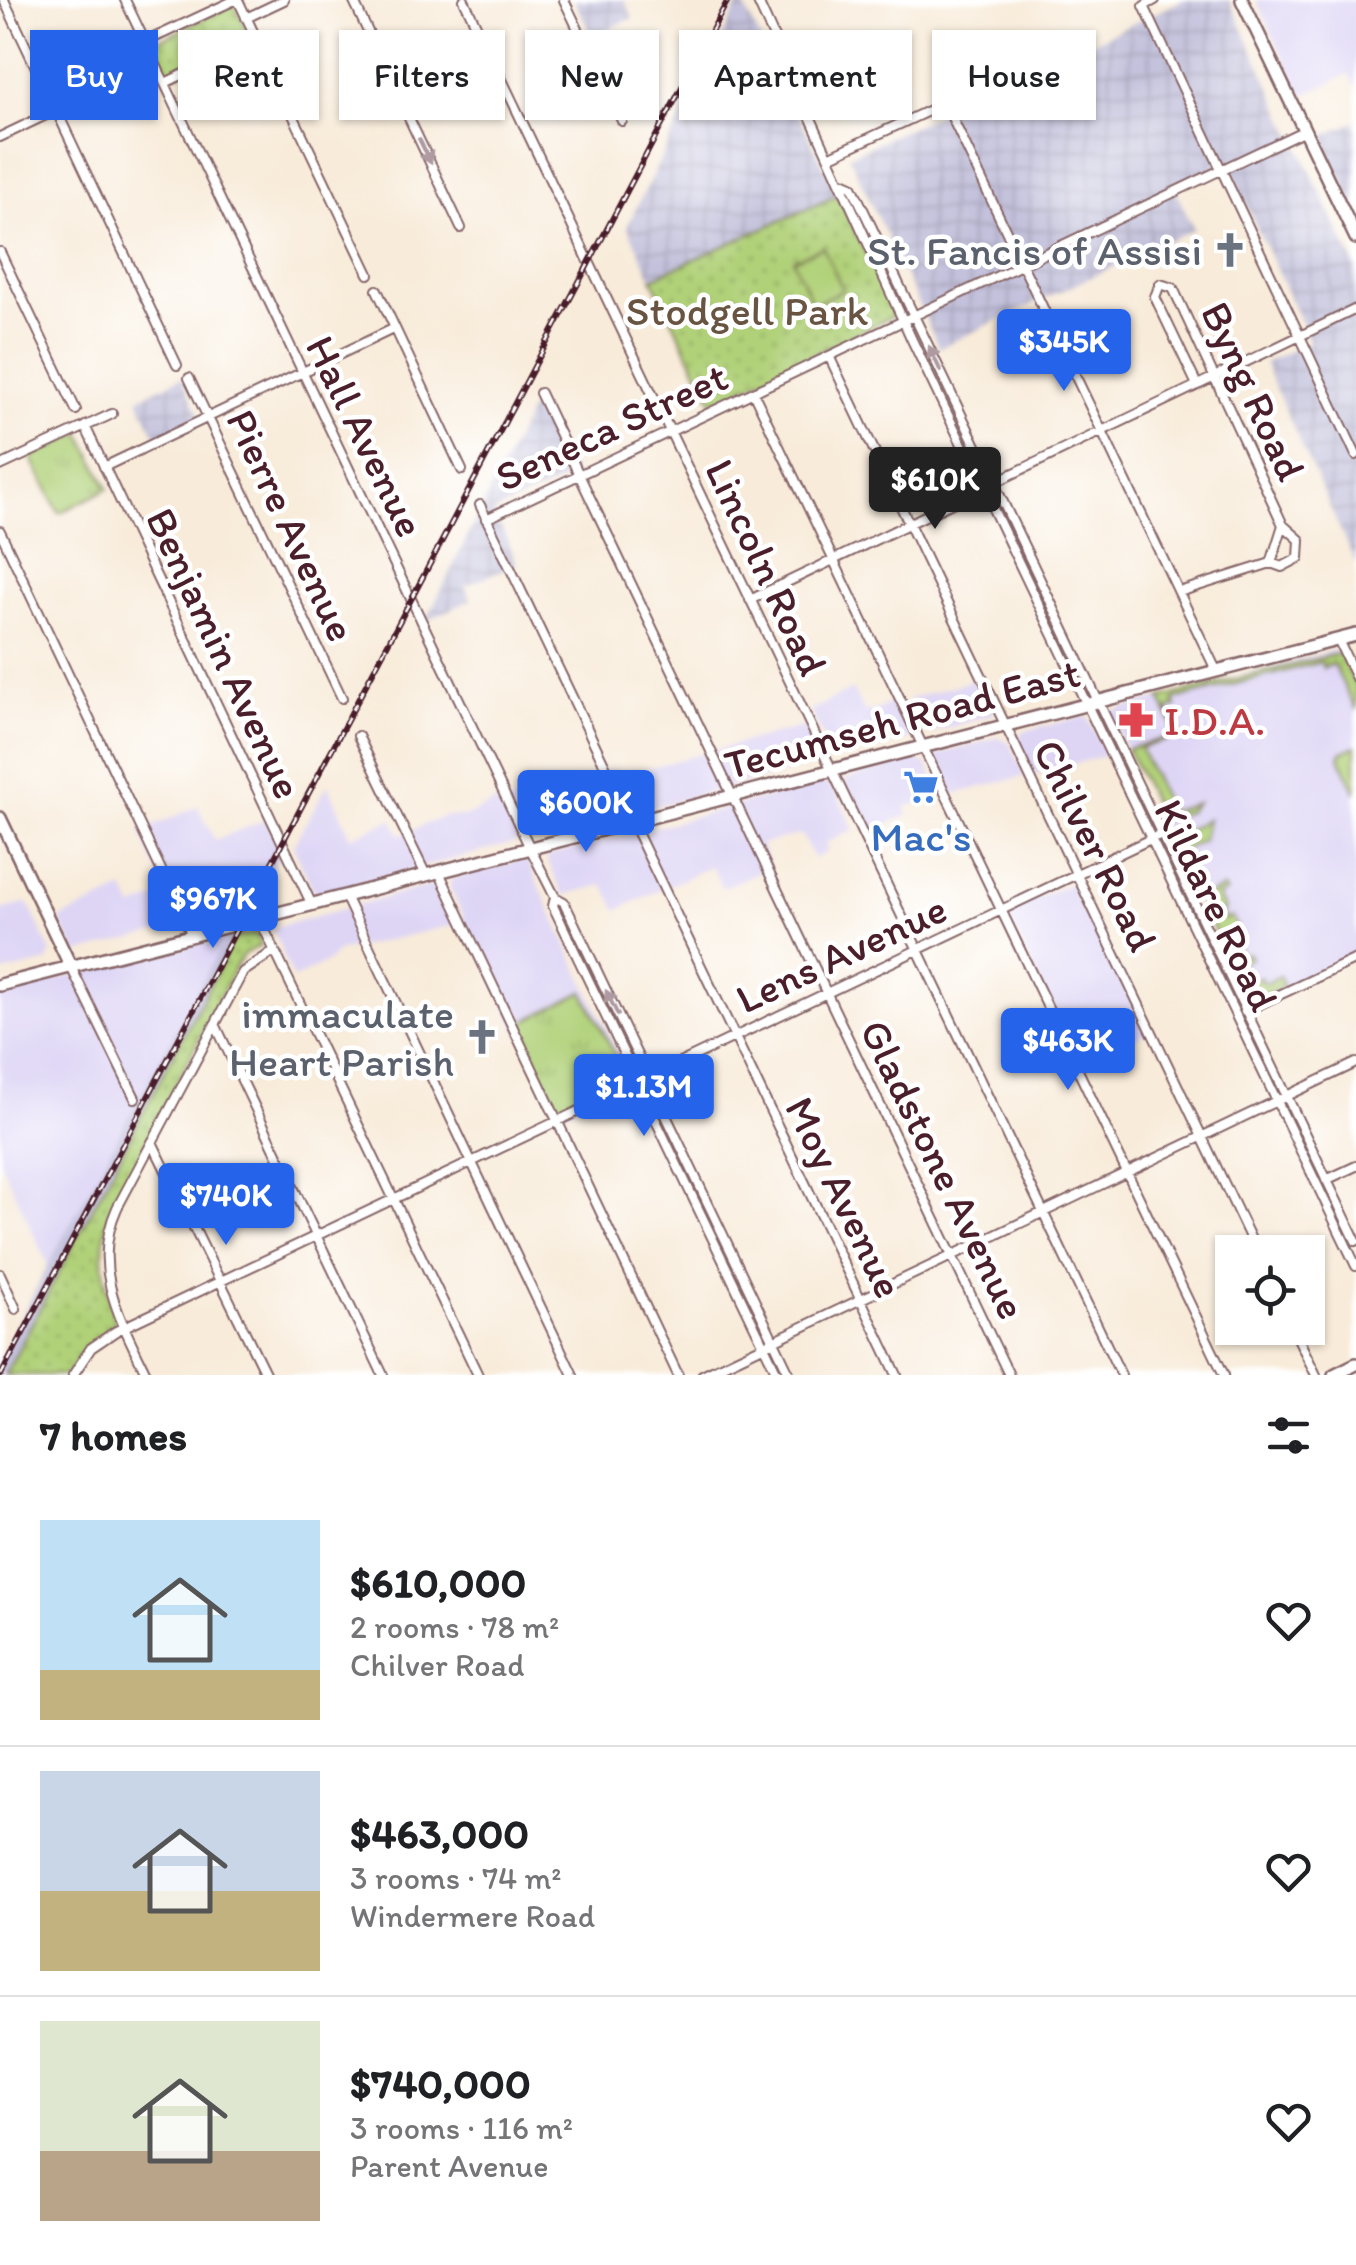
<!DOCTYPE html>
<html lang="en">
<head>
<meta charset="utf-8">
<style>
  :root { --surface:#fff; --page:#f6f6f6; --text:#202124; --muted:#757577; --line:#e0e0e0; --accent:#2563eb }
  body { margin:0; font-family:Itim,sans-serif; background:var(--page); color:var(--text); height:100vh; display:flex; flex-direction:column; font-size:38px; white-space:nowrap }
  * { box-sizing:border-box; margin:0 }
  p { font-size:32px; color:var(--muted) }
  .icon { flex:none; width:55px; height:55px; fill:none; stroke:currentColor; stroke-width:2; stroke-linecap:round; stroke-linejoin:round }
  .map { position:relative; height:1375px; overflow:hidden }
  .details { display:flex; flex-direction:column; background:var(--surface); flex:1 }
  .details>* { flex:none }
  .guide { position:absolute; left:30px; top:30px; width:1298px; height:90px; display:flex; gap:20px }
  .fabs { position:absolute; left:1215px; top:1235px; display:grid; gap:20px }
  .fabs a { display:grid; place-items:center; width:110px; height:110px; border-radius:0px; background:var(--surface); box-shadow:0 2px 8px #0004; font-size:50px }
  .price { position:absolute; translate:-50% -85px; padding:0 22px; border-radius:10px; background:var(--accent); color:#fff; font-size:32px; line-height:65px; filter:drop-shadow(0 2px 5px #0008) }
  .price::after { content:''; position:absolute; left:50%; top:60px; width:30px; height:22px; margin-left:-15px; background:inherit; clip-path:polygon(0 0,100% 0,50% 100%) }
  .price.selected { background:#222; color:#fff }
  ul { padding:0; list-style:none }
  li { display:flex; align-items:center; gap:30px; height:250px; padding:0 40px }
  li+li { border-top:2px solid var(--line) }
  li span { display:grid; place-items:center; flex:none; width:280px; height:200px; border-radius:0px; color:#555 }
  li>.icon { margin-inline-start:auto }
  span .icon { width:120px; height:120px; fill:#fffc; stroke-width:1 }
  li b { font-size:42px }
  h2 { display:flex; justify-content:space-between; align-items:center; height:120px; padding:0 40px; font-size:42px }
  .tag { padding:0 35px; border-radius:0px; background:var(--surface); box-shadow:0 2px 8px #0004; font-size:35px; line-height:90px }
  .tag.selected { background:var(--accent); color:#fff }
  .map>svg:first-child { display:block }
  .built { fill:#ded5f5 }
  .industrial { fill:url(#industrial-grid) }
  .railway { fill:#c3c1db }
  .grass { fill:url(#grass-tufts); stroke:#7e7852; stroke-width:2.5 }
  .park { fill:url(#park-dots); stroke:#7e7852; stroke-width:2.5 }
  .pitch { fill:#b1d179; stroke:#7e7852; stroke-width:2.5 }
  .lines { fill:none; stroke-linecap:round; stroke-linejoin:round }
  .street-casing { stroke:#876668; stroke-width:12 }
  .secondary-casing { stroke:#876668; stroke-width:16 }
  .street { stroke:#fff; stroke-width:8 }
  .secondary { stroke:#fff; stroke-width:11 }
  .rail-casing { stroke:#4a1f2b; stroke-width:6 }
  .rail { stroke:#fff; stroke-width:2.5; stroke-dasharray:8; stroke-linecap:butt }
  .oneway { fill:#ae9aa0 }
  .labels { text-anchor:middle; stroke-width:9; stroke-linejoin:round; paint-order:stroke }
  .worship-label { font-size:42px; fill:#5b616d; stroke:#fff; text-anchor:end }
  .park-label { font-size:42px; fill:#695442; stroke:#fff }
  .street-label { font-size:42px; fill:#4a1f2b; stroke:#fff }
  .health-label { font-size:42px; fill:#be3a42; stroke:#fff; text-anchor:start }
  .shop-label { font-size:42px; fill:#366cbe; stroke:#fff }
</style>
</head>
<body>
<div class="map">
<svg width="1356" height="1375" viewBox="0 0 1356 1375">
  <defs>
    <pattern id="industrial-grid" width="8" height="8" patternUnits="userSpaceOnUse" patternTransform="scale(2.5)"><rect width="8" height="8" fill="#c3c1db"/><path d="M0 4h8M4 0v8" fill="none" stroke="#a9a5bc"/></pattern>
    <pattern id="grass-tufts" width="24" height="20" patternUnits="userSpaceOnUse" patternTransform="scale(2.5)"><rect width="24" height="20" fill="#b1d179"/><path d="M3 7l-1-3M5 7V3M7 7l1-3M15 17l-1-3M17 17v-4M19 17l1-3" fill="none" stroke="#9ab369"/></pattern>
    <pattern id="park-dots" width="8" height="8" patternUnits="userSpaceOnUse" patternTransform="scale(2.5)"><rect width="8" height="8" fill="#b1d179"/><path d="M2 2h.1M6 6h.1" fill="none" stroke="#9ab369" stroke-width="1.8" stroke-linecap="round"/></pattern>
  </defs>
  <rect width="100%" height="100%" fill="#fff"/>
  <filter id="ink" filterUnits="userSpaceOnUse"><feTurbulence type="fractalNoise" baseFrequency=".01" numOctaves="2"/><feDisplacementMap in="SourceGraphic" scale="20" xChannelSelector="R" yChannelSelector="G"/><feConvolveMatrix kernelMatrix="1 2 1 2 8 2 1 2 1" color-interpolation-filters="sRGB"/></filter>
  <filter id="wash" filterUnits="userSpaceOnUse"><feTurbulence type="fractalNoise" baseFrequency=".0048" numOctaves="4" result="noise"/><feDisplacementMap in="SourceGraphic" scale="40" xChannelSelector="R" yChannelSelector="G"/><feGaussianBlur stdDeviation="2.25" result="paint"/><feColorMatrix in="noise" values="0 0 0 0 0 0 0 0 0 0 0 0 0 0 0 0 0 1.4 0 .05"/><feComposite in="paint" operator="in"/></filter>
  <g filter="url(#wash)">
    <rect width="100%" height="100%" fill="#f8ebd9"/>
    <!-- built -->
    <path class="built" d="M1256 0H1356V88L1349 74 1302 96Z
      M1338 649 1356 687V954L1253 1004 1246 1003 1109 712Z
      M977 679 994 714 927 734 909 699Z
      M852 689 864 711H875L895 700 912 738 834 759 810 711Z
      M1087 716 1107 755 1033 775 1018 744 1021 732Z
      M805 726 821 763 315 895 293 845 328 784 351 837 392 819 400 835 445 816 464 817 502 800 505 805 552 785 569 786 613 768 618 776Z
      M998 737 1010 743 1025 776 950 795 935 756Z
      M914 759 927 765 943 797 905 807 908 815 872 831 866 817 860 819 844 780Z
      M821 783 834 787 854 830 825 843 828 851 814 859 801 834 761 844 770 867 722 888 711 866 617 910 604 885 563 895 547 860 548 856Z
      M198 806 215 840 267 819 277 844 240 911 76 954 59 919 124 890 134 908 167 894 140 832Z
      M521 860 528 862 630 1079 567 1112 554 1107 450 888 451 879Z
      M1074 882 1148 1032 1079 1065 1008 917 1009 910Z
      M437 884 458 924 336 952 329 961 293 979 272 928Z
      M28 903 51 952 48 962 0 974V910Z
      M230 936 130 1121 48 1265 0 1161V994Z"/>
    <!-- industrial -->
    <path class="industrial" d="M574 0H624L633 18 592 36Z
      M741 0 838 195 652 278 627 226Z
      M1183 0H1229L1356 267V565L1264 363 1310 342 1227 163 1173 186 1194 229 939 348 849 156Z
      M1356 121V211L1321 137Z
      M182 377 200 417 157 439 138 398Z
      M535 399 574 475 494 512 517 563 465 586 471 600 426 621Z"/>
    <!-- railway -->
    <path class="railway" d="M277 844 281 851 235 940 5 1375H0V1359L48 1265Z"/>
    <!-- grass -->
    <path class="grass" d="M81 433 108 489 59 513 31 457Z
      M1340 653 1356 687V710L1333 664 1323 668 1321 662 1174 700 1176 707 1168 710 1181 736 1140 748 1170 812 1196 803 1188 812 1162 821 1127 749 1177 735 1160 698Z
      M1356 746V793L1340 758V753Z
      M1207 819 1203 840 1182 851 1195 880 1190 881 1171 839Z
      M1198 886 1204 897 1223 888 1226 892 1218 896 1225 910 1221 912 1225 920 1232 917 1242 938 1236 942 1242 956 1248 953 1251 958 1241 963 1250 981 1260 977 1264 984 1280 976 1283 987 1248 1001 1194 889Z
      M583 992 627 1078 560 1110 519 1024Z"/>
    <!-- park -->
    <path class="park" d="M234 4 251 37 168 78 151 44Z
      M838 195 895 315 713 403 652 278Z
      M258 933 260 946 244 954 236 966 110 1215C96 1254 106 1285 115 1323L84 1350 68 1375H5L235 937Z"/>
    <!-- pitch -->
    <path class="pitch" d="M823 247 843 290 813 304 793 260Z"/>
  </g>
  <g filter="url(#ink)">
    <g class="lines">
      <defs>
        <path id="street" d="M4 0 177 365
          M125 0 530 848 555 897 564 902 790 1375
          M238 0 369 274
          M353 0 461 228
          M464 0 1121 1375
          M564 0 622 121
          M757 0 912 340 1356 1266
          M1155 0 1144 6 1356 455
          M246 18 284 0
          M145 42 235 0
          M165 83 257 39
          M0 137 155 63
          M831 156 945 103 1216 670
          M843 182 852 186 1356 1241
          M0 252 76 410
          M377 290 462 470
          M829 356 1257 1252
          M189 378 342 698
          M753 392 1224 1375
          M540 393 1009 1375
          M85 426 312 905
          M0 466 112 414
          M104 467 395 328
          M480 505 897 1375
          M486 519 1305 130
          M0 531 192 935
          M1271 563 1282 567 1299 558 1300 540 1283 525
          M1179 592 1271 563 1283 525 1173 288 1160 284 1155 297 1197 385
          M750 600 1356 309
          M1338 640 1356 678
          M358 736 426 875
          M439 872 678 1375
          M345 896 573 1375
          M555 897 553 906 778 1375
          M259 918 478 1375
          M71 967 135 1098
          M1245 1011 1356 959
          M215 1024 383 1375
          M152 1142 266 1375
          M1326 1180 1356 1166
          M0 1274 16 1309
          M1293 1328 1316 1375
          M73 1375 91 1348 116 1331 1161 834
          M147 1375C121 1321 90 1268 117 1208L243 972 274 951
          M702 1375 1356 1063"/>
        <path id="secondary" d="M1242 0 1356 238
          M0 818 71 967
          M0 985 1356 635
          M1334 1375 1356 1364"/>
      </defs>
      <!-- street casing -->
      <use href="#street" class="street-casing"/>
      <!-- secondary casing -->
      <use href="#secondary" class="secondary-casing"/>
      <!-- street -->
      <use href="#street" class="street"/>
      <!-- secondary -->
      <use href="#secondary" class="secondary"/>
      <defs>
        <path id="rail" d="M1 1375 728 0"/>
      </defs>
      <!-- rail casing -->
      <use href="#rail" class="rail-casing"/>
      <!-- rail -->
      <use href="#rail" class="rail"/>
    </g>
    <!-- one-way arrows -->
    <defs><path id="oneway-solid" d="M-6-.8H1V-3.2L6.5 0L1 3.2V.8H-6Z" transform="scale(2.5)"/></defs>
    <g class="oneway">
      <use href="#oneway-solid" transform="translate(425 151) rotate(64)"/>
      <use href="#oneway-solid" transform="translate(935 359) rotate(-115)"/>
      <use href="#oneway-solid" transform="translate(612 1003) rotate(-116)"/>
    </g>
  </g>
  <!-- icons -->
  <defs>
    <symbol id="church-bare" viewBox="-9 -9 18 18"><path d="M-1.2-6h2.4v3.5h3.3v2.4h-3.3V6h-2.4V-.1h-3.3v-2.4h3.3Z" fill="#6b7280" stroke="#fff" stroke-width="2.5" paint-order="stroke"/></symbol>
    <symbol id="pharmacy-bare" viewBox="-9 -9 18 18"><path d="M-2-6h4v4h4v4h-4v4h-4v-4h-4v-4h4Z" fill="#e0444e" stroke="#fff" stroke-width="2.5" paint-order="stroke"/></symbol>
    <symbol id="supermarket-bare" viewBox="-9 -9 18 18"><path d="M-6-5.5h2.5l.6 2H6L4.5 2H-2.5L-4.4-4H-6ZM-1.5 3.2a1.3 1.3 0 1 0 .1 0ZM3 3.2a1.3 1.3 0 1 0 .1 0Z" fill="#3f7fe0" stroke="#fff" stroke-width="2.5" paint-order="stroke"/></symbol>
  </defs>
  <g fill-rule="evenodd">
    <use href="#church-bare" x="1205" y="225" width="50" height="50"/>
    <use href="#pharmacy-bare" x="1111" y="695" width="50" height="50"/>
    <use href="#supermarket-bare" x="896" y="762" width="50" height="50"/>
    <use href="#church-bare" x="457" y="1012" width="50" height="50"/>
  </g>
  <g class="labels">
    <!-- worship labels -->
    <g class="worship-label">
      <text x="1202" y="265">St. Fancis of Assisi</text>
      <text x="454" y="1028">immaculate<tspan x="454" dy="48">Heart Parish</tspan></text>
    </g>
    <!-- park labels -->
    <g class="park-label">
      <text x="747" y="325">Stodgell Park</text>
    </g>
    <!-- street labels -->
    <g class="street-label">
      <text transform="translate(1254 391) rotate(65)" y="15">Byng Road</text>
      <text transform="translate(611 426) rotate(-25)" y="15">Seneca Street</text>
      <text transform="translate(366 436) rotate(64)" y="15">Hall Avenue</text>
      <text transform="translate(292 525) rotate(65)" y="15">Pierre Avenue</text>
      <text transform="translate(767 567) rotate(65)" y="15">Lincoln Road</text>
      <text transform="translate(225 653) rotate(65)" y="15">Benjamin Avenue</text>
      <text transform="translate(902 718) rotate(-15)" y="15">Tecumseh Road East</text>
      <text transform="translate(1096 845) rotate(64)" y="15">Chilver Road</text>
      <text transform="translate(1217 905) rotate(64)" y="15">Kildare Road</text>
      <text transform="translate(841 953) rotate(-25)" y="15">Lens Avenue</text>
      <text transform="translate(944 1169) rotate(64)" y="15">Gladstone Avenue</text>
      <text transform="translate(845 1197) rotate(64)" y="15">Moy Avenue</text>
    </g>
    <!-- health labels -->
    <g class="health-label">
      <text x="1164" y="735">I.D.A.</text>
    </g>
    <!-- shop labels -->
    <g class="shop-label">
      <text x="921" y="851">Mac's</text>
    </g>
  </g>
</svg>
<div class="fabs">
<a><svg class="icon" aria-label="locate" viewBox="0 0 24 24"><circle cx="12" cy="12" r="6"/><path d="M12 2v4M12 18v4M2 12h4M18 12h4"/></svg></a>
</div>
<b class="price" style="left:1064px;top:394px">$345K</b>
<b class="price selected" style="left:935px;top:532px">$610K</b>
<b class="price" style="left:586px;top:855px">$600K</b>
<b class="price" style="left:213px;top:951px">$967K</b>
<b class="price" style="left:1068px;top:1093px">$463K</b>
<b class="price" style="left:644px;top:1139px">$1.13M</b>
<b class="price" style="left:226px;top:1248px">$740K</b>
<div class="guide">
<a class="tag selected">Buy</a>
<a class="tag">Rent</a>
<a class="tag">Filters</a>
<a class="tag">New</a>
<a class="tag">Apartment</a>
<a class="tag">House</a>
</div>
</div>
<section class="details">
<h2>7 homes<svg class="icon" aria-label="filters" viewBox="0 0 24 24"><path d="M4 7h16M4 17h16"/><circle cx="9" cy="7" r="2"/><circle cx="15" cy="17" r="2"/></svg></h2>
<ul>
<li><span style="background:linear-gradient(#bfe0f5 75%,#c2b280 0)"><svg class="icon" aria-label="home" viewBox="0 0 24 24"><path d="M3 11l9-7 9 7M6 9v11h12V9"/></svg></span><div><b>$610,000</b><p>2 rooms · 78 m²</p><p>Chilver Road</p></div><svg class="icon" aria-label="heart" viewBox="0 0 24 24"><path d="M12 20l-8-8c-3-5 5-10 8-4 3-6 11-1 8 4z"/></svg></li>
<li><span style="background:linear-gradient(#c9d6e8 60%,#c2b280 0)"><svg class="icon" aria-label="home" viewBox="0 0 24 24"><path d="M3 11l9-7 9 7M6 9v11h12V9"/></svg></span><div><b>$463,000</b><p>3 rooms · 74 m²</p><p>Windermere Road</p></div><svg class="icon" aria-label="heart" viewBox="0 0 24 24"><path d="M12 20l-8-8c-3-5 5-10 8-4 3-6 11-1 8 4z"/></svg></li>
<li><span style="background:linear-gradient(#dfe7d0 65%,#b9a48a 0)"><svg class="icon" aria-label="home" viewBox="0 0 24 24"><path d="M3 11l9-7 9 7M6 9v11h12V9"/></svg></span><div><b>$740,000</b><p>3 rooms · 116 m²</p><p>Parent Avenue</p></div><svg class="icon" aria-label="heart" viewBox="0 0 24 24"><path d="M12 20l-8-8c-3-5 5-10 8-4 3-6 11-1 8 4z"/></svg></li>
</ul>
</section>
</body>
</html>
